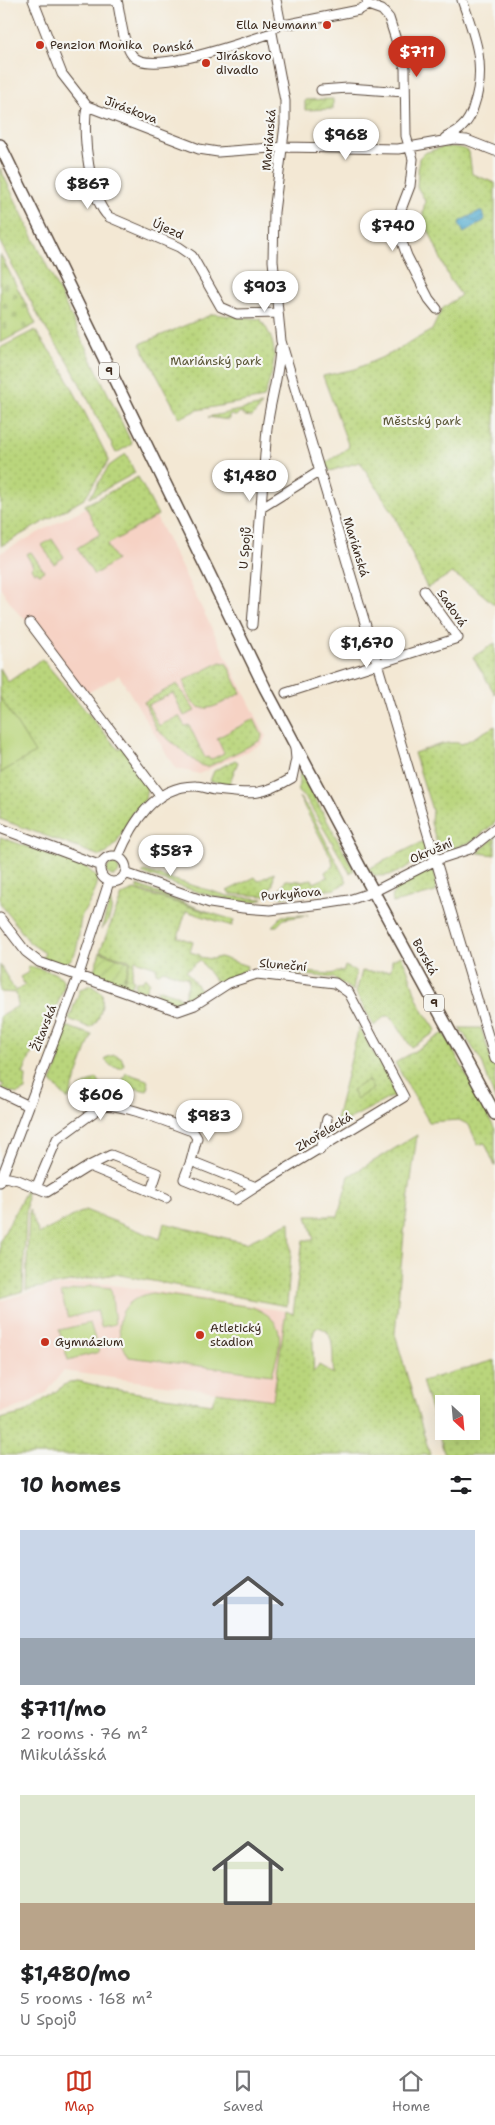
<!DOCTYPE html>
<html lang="en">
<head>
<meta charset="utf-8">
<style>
  :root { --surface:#fff; --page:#f6f6f6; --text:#202124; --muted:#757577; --line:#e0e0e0; --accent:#c8321e }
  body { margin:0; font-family:"Shantell Sans",sans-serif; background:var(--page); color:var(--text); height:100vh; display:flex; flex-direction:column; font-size:19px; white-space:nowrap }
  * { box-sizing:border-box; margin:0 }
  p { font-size:16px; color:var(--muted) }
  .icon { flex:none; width:28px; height:28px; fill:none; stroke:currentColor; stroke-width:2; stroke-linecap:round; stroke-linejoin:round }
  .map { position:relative; height:1455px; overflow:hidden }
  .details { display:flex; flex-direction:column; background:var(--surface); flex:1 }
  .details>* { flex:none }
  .needle { width:32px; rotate:154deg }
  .buttons { position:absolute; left:435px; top:1395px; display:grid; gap:10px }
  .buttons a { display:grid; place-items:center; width:45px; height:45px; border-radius:0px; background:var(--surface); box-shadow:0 5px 20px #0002; font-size:25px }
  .price { position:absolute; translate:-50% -42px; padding:0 11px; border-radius:18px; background:#fff; color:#222; font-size:16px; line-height:32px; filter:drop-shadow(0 1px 2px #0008) }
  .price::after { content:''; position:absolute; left:50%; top:30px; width:15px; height:11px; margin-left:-8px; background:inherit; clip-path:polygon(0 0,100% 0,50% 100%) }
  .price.current { background:var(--accent); color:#fff }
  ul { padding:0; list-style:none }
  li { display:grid; align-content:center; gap:10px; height:265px; padding:0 20px }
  li span { display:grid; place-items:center; height:155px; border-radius:0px; color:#555 }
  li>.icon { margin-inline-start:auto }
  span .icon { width:90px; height:90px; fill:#fffc; stroke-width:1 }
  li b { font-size:21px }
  h2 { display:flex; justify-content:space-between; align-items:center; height:60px; padding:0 20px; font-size:21px }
  .tabs { display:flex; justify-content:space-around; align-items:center; height:70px; border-top:1px solid var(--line); background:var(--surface); font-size:14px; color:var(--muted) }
  .tabs a { display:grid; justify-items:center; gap:2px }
  .tabs .current { color:var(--accent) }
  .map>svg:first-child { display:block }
  .built { fill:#f6d2c4 }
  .grass { fill:url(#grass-dots); stroke:#7a804c; fill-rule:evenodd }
  .cemetery { fill:url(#cemetery-stones); stroke:#7a804c }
  .garden { fill:url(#garden-furrows); stroke:#7a804c }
  .pitch { fill:#b9d57b; stroke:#7a804c }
  .water { fill:url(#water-waves); stroke:#476b77 }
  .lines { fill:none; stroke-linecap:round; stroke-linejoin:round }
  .minor-casing { stroke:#574639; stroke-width:11 }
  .major-casing { stroke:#574639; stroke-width:14 }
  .minor { stroke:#fff; stroke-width:9 }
  .major { stroke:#fff; stroke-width:11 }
  .poi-dot { fill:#c8321e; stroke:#f6f6f2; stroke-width:2 }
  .labels { text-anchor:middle; stroke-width:4.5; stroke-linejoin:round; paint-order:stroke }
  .shield { fill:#f6f6f2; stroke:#73675e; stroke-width:1 }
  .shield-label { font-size:11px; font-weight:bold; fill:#3b2a1e }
  .poi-label { font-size:12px; fill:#3b2a1e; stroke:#f6f6f2; text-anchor:start }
  .street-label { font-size:12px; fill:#3b2a1e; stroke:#f6f6f2 }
  .park-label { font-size:12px; fill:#5a5535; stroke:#f6f6f2 }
</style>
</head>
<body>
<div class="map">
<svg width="495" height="1455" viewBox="0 0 495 1455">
  <defs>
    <pattern id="grass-dots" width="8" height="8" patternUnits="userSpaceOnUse" patternTransform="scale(1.25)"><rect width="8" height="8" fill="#b9d57b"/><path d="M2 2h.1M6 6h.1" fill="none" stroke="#a0b76a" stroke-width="1.8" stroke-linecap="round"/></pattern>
    <pattern id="cemetery-stones" width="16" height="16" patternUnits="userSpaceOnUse" patternTransform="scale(1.25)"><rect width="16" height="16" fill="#b9d57b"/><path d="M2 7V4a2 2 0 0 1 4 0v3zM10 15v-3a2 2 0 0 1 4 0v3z" fill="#a0b76a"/></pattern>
    <pattern id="garden-furrows" width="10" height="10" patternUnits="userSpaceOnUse" patternTransform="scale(1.25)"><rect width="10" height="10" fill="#b9d57b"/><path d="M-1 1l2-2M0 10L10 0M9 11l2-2" fill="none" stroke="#a0b76a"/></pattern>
    <pattern id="water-waves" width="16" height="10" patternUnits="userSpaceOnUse" patternTransform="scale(1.25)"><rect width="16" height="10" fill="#53acd0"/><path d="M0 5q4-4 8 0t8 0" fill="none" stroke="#468ca8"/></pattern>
  </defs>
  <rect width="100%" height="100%" fill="#f6f6f2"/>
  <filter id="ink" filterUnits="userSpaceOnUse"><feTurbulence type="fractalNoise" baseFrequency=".02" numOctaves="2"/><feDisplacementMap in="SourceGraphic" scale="10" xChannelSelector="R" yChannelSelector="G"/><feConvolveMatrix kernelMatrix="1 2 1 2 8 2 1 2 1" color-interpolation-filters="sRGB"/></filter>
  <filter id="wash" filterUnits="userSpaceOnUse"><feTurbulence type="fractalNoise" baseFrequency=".0096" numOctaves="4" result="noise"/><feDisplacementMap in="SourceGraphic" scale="20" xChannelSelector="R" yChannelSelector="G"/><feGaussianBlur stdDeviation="1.12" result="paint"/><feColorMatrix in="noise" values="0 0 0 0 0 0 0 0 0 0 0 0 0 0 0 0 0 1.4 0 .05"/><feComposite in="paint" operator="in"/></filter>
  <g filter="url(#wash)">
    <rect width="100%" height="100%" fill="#f3e8d4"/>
    <!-- built -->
    <path class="built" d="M87 507 155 515 266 736 262 744 199 774 175 768 119 675 84 695 30 623 17 612 0 587V553Z
      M92 1282 286 1311 273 1400 63 1371 47 1392 25 1405 0 1413V1301L45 1288Z"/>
    <!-- grass -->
    <path class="grass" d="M443 147C452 147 461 146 469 152L472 174 495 183V605L475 588 452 573 427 588 394 514 360 462 330 471 326 463 349 447 323 376 355 369 390 354 432 330 442 309 461 295 450 280 428 229 423 214 425 200 417 187 419 158 424 153Z
      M0 168 132 444 116 453 69 363 42 323 0 242Z
      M213 314 260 319C282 347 274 367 264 398L197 410 180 418 140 344Z
      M35 330 63 370 109 460 84 499 1 546 0 348Z
      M262 405 252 417 245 416 240 412 236 416 229 415V420L208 417Z
      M126 454 135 473 89 498 109 466Z
      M138 477 158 515 107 545 116 560 94 575 77 548 100 534 85 505Z
      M52 539 64 557 54 564 42 545Z
      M31 552 44 571 39 574 37 571 34 573 31 568 33 566 26 554Z
      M495 643V694L473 657Z
      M42 659 118 749 123 747 147 786 145 800 132 813 116 844 107 853 100 856 0 819V668L8 682Z
      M221 662 227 664 241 693C223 702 199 721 188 695 186 689 183 685 185 680Z
      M177 684 195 711 184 716 173 693 148 705 159 726 179 716 185 726 189 725 205 758 208 757 210 760 224 753 217 738 254 719 262 735 261 740 214 764 207 767 200 765 157 730 144 702Z
      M495 726V823L473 841 446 851 438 847 431 823 432 810 414 753C428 749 448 739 462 744Z
      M235 760 238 762 229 784 210 781 214 771Z
      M300 771 354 870 350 873 307 800 298 792Z
      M299 797 309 809 347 882 335 889 280 897 281 887 286 880 301 881 312 879 314 883 327 877 325 872 333 866 332 859Z
      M0 837 87 868 98 878C97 891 89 904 83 913 77 923 82 951 69 961 62 966 50 960 42 959L45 953 30 943 0 903Z
      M495 837V855L478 853Z
      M426 842V849C415 863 394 880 374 875L368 869 416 845Z
      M107 870a6 6 0 1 1 12 0a6 6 0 1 1-12 0Z
      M426 870 435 872 436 892 393 903 392 896 398 885Z
      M144 871 228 896 263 899C242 911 165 881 142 873Z
      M274 873 273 884 266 896 231 894 227 891 255 877 258 881Z
      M137 885 209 912 137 889Z
      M134 890 234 920 232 926 186 911 178 937 193 942 190 952 200 955 199 957 212 959 220 957 247 966 246 970 217 983 200 960 186 971 201 991 187 997V1000L184 997 188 984V978L163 970 159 973 156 972V967L135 960 131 978 134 980 131 988 122 985 131 961 100 951 122 895Z
      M110 900C114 910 109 923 101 930Z
      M308 915 284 919 277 926H272L282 916Z
      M401 956C410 971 412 987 419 1003 423 1013 431 1021 436 1030L433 1034 411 1047 391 1016H385L374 1026 356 993 362 971 370 972 391 970 392 960Z
      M0 965 15 991 25 985 20 977 29 972 27 968 29 966 52 972 61 977C62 978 64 984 64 985 63 994 42 1041 35 1045L23 1074 26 1076 25 1090 17 1094 1 1089 4 1085 0 1083V1016L18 1006 16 993 0 992Z
      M345 966 356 971 353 991 334 978 266 971 264 969 331 974 344 970Z
      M145 977 149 982 145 991 134 990 136 981H142Z
      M90 985 102 993C104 1003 100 1022 90 1028L69 1019 80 990Z
      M157 989 179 996 183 1000 175 1002 158 997Z
      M66 1026 92 1035 68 1100 51 1082 59 1063 62 1033Z
      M359 1027 397 1094 334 1127Z
      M460 1028H481L495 1071V1100L482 1062Z
      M444 1033 495 1129V1166L485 1143 478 1145 469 1125 459 1120 429 1122 395 1063Z
      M114 1055 121 1057 124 1064 122 1068C114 1068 108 1066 105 1058Z
      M126 1073 147 1080 149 1086 147 1091 121 1085Z
      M97 1078 103 1088 85 1097 79 1088Z
      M417 1135 404 1233 395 1334 430 1455H0V1419L25 1413 69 1382 78 1381 112 1389 212 1404 216 1392 273 1400 286 1311 293 1314 303 1240H314L307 1216H338L349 1176ZM316 1327C338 1328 331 1359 334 1374L319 1365 313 1372C315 1360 310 1336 316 1327Z
      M27 1189 23 1291 0 1298V1241Z
      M29 1209 39 1234 85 1210 160 1239 164 1223 246 1243 290 1222 291 1253 287 1306 115 1274 26 1290Z
      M495 1360V1455H445L422 1381ZM444 1404H471V1431H444Z"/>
    <!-- cemetery -->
    <path class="cemetery" d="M0 254 36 324 0 343Z"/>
    <!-- garden -->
    <path class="garden" d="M333 99V109L305 110V100Z
      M100 952 130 962 122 985 93 973Z"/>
    <!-- pitch -->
    <path class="pitch" d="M0 697 35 753 0 773Z
      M368 1080 373 1089 356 1099 352 1090Z
      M91 1286 111 1288 115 1324 101 1327 97 1310 68 1318 61 1293Z
      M152 1293 252 1307C290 1321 280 1345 272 1375L129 1357C111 1328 117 1300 152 1293Z
      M90 1323 99 1352 68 1360 59 1330Z"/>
    <!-- water -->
    <path class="water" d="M478 212H482L485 220 464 233 459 224 462 220Z"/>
  </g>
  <g filter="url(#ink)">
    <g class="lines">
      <defs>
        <path id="minor" d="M33 0 62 74 87 106 199 149 218 152 283 147 398 149 454 139 467 140 495 151
          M39 0H115
          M117 0C121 17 122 41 132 55 148 78 248 40 272 33
          M276 0 280 20 277 27
          M368 5 382 10 389 18 405 68 406 136 413 159 410 186 400 212 397 228 407 256 429 299 437 309
          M280 23 289 24 359 10 368 5 367 0
          M272 33 285 101V125L274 212 273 261 281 341 495 1059
          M321 90 348 88 405 92
          M87 106C82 132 89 199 109 217L179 247 192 256 221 307 237 314 277 313
          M445 138C450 135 457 132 461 128 468 122 472 113 474 105 487 67 475 36 462 0
          M261 508 320 471
          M30 623 161 797
          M252 625 267 428C270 401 279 376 280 348
          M286 693 458 638 424 591
          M0 828 101 866
          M100 869a13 13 0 1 1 26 0a13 13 0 1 1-26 0Z
          M118 857C132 824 154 785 196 786 202 786 208 789 215 790 250 794 260 797 292 778L296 759 295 748
          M125 873 210 903 243 908 270 910 323 904 349 900 373 892 436 860 470 849 495 829
          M0 918 26 952 39 962 178 1011 195 1005 229 983 257 974 335 983 349 993 404 1097 256 1187 191 1161 184 1179 236 1200 256 1187
          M0 1092 27 1105
          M190 1127 197 1138 191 1161
          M320 1150 327 1119
          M89 1166 111 1155 157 1173 151 1191
          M0 1176 18 1180 47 1192 89 1166 166 1198
          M0 1182 78 977 109 882
          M36 1188 57 1139 102 1106C120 1102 172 1124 192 1131"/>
        <path id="major" d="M0 145 265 688 361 869 495 1114"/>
      </defs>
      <!-- minor casing -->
      <use href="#minor" class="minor-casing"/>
      <!-- major casing -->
      <use href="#major" class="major-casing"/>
      <!-- minor -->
      <use href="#minor" class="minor"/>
      <!-- major -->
      <use href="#major" class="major"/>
    </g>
  </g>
  <!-- markers -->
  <g class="poi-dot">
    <circle cx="327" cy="25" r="5"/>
    <circle cx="40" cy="45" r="5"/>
    <circle cx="206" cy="63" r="5"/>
    <circle cx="200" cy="1335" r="5"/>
    <circle cx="45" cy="1342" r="5"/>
  </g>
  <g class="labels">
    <!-- shield labels -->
    <g class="shield">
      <rect x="99" y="362.5" width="20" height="17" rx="4"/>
      <rect x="424" y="994.5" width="20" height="17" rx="4"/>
    </g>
    <g class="shield-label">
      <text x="109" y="375">9</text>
      <text x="434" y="1007">9</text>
    </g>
    <!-- poi labels -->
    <g class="poi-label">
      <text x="317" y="29" text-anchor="end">Ella Neumann</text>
      <text x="50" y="49">Penzion Monika</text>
      <text x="216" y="60">Jiráskovo<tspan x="216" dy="14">divadlo</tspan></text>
      <text x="210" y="1332">Atletický<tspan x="210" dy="14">stadion</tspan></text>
      <text x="55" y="1346">Gymnázium</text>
    </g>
    <!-- street labels -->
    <g class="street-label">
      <text transform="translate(173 47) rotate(-6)" y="4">Panská</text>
      <text transform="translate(131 110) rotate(21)" y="4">Jiráskova</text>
      <text transform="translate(269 140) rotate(-85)" y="4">Mariánská</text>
      <text transform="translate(168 229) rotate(24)" y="4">Újezd</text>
      <text transform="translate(356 547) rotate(73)" y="4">Mariánská</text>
      <text transform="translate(245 548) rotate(-85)" y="4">U Spojů</text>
      <text transform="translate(452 608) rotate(55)" y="4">Sadová</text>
      <text transform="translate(431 851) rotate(-23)" y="4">Okružní</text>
      <text transform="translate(291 894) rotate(-5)" y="4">Purkyňova</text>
      <text transform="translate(425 957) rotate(61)" y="4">Borská</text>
      <text transform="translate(283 965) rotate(5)" y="4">Sluneční</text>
      <text transform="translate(44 1028) rotate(-69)" y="4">Žitavská</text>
      <text transform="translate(324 1132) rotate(-31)" y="4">Zhořelecká</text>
    </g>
    <!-- park labels -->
    <g class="park-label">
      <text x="216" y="365">Mariánský park</text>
      <text x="422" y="425">Městský park</text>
    </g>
  </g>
</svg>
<div class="buttons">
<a><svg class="needle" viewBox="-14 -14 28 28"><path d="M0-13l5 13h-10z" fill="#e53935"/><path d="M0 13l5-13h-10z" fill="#757577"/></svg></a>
</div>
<b class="price current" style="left:417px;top:78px">$711</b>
<b class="price" style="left:346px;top:161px">$968</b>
<b class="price" style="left:88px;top:210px">$867</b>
<b class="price" style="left:393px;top:252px">$740</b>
<b class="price" style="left:265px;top:313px">$903</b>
<b class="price" style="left:250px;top:502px">$1,480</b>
<b class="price" style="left:367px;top:669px">$1,670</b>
<b class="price" style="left:171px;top:877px">$587</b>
<b class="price" style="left:101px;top:1121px">$606</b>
<b class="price" style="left:209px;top:1142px">$983</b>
</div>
<section class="details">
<h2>10 homes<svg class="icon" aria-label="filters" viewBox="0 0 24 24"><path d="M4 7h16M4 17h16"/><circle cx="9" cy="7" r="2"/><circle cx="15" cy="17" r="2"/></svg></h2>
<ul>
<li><span style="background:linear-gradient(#c9d6e8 70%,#9aa5b1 0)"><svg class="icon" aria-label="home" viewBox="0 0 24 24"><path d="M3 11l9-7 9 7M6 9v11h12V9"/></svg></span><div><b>$711/mo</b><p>2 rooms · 76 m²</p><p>Mikulášská</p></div></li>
<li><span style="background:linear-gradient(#dfe7d0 70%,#b9a48a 0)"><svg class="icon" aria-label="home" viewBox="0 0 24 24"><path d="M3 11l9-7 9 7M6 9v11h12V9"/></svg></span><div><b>$1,480/mo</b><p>5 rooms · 168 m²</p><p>U Spojů</p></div></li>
</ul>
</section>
<nav class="tabs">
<a class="current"><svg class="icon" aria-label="map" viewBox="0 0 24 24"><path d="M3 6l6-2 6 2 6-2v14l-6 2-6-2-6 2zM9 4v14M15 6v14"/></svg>Map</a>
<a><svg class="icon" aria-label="saved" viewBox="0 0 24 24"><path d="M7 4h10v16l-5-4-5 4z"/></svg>Saved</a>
<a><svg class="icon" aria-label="home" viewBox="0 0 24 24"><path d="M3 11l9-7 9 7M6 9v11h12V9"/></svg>Home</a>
</nav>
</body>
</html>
